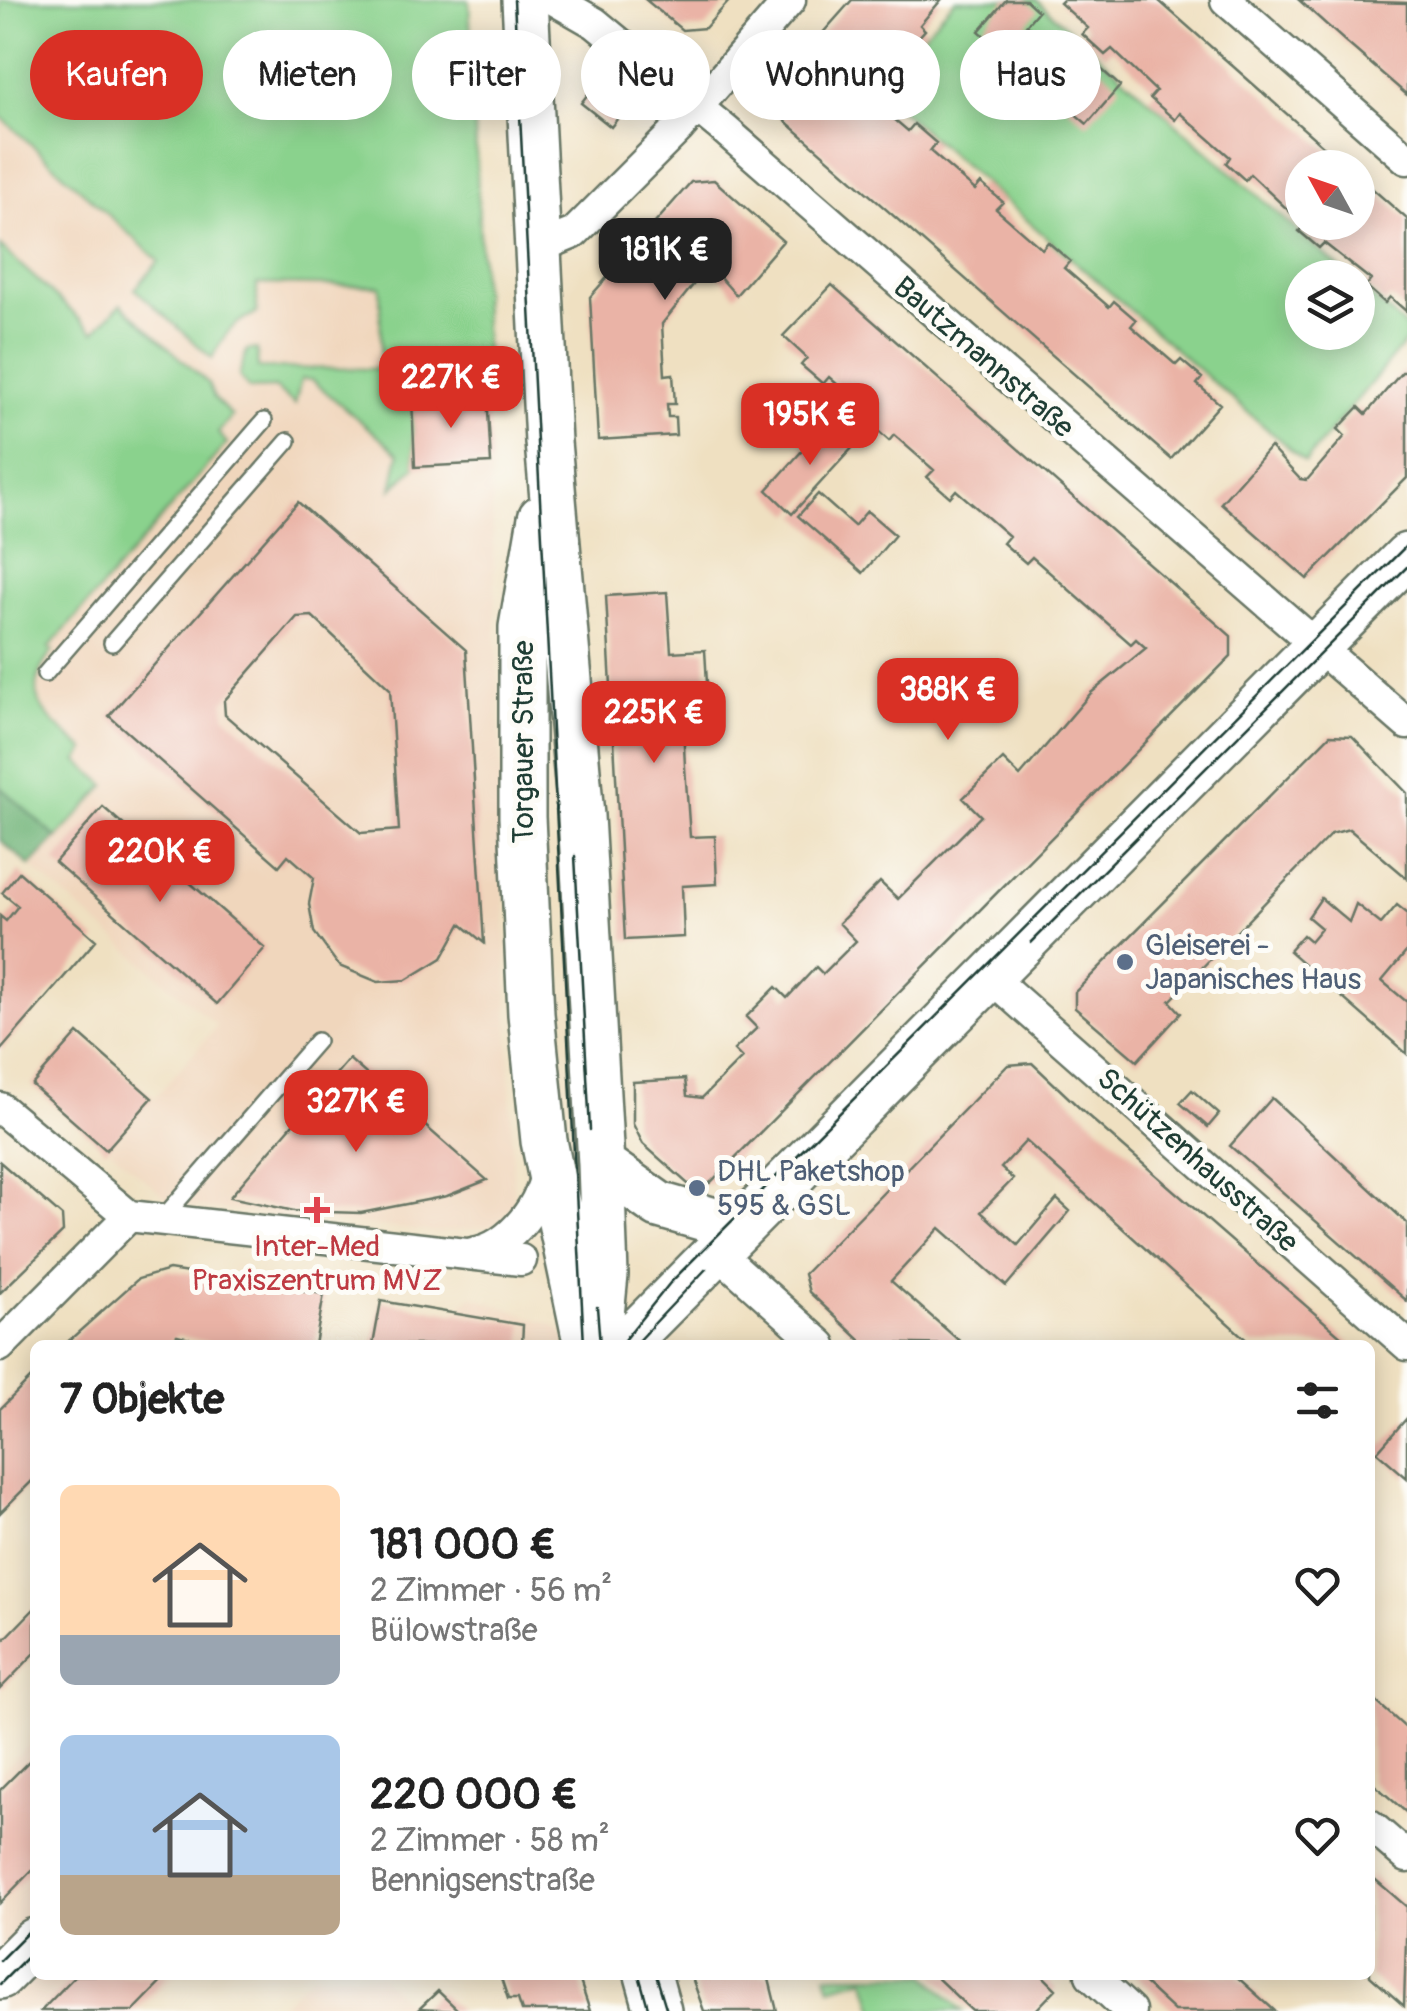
<!DOCTYPE html>
<html lang="de">
<head>
<meta charset="utf-8">
<style>
  :root { --surface:#fff; --page:#f6f6f6; --text:#222; --muted:#767676; --accent:#d93025 }
  body { margin:0; font-family:Pangolin,sans-serif; background:var(--page); color:var(--text); height:100vh; display:flex; flex-direction:column; font-size:38px; white-space:nowrap }
  * { box-sizing:border-box; margin:0 }
  p { font-size:32px; color:var(--muted) }
  .icon { flex:none; width:55px; height:55px; fill:none; stroke:currentColor; stroke-width:2; stroke-linecap:round; stroke-linejoin:round }
  .map { position:relative; flex:1; overflow:hidden }
  .sheet { position:absolute; left:30px; top:1340px; width:1345px; height:640px; display:flex; flex-direction:column; background:var(--surface); border-radius:15px; box-shadow:0 5px 25px #0003 }
  .sheet>* { flex:none }
  .hud { position:absolute; left:30px; top:30px; width:1348px; height:90px; display:flex; gap:20px }
  .needle { width:65px; rotate:310deg }
  .controls { position:absolute; left:1285px; top:150px; display:grid; gap:20px }
  .controls a { display:grid; place-items:center; width:90px; height:90px; border-radius:50%; background:var(--surface); box-shadow:0 5px 25px #0003; font-size:50px }
  .price { position:absolute; translate:-50% -85px; padding:0 22px; border-radius:20px; background:var(--accent); color:#fff; font-size:32px; line-height:65px; filter:drop-shadow(0 2px 5px #0008) }
  .price::after { content:''; position:absolute; left:50%; top:60px; width:30px; height:22px; margin-left:-15px; background:inherit; clip-path:polygon(0 0,100% 0,50% 100%) }
  .price.active { background:#222; color:#fff }
  ul { padding:0; list-style:none }
  li { display:flex; align-items:center; gap:30px; height:250px; padding:0 30px }
  li span { display:grid; place-items:center; flex:none; width:280px; height:200px; border-radius:15px; color:#555 }
  li>.icon { margin-inline-start:auto }
  span .icon { width:120px; height:120px; fill:#fffc; stroke-width:1 }
  li b { font-size:42px }
  h2 { display:flex; justify-content:space-between; align-items:center; height:120px; padding:0 30px; font-size:42px }
  .chip { padding:0 35px; border-radius:45px; background:var(--surface); box-shadow:0 5px 25px #0003; font-size:35px; line-height:90px }
  .chip.active { background:var(--accent); color:#fff }
  .map>svg:first-child { display:block }
  .built { fill:#f0d6bc }
  .green { fill:#8ad28d; stroke:#548860; stroke-width:2.5 }
  .forest { fill:#6fb478; stroke:#477856; stroke-width:2.5 }
  .building { fill:#eab3a6; fill-rule:evenodd }
  .lines { fill:none; stroke-linecap:round; stroke-linejoin:round }
  .service-casing { stroke:#687665; stroke-width:20 }
  .minor-casing { stroke:#687665; stroke-width:35 }
  .secondary-casing { stroke:#687665; stroke-width:50 }
  .service { stroke:#fff; stroke-width:15 }
  .minor { stroke:#fff; stroke-width:30 }
  .secondary { stroke:#fff; stroke-width:45 }
  .tram { stroke:#1f3d34; stroke-width:2.5 }
  .service-dot { fill:#5c6f8a; stroke:#fdfcf7; stroke-width:4 }
  .health-dot { fill:#e0444e; stroke:#fdfcf7; stroke-width:4 }
  .labels { text-anchor:middle; stroke-width:10; stroke-linejoin:round; paint-order:stroke }
  .street-label { font-size:30px; fill:#1f3d34; stroke:#fdfcf7 }
  .service-label { font-size:30px; fill:#4e5e75; stroke:#fdfcf7; text-anchor:start }
  .health-label { font-size:30px; fill:#be3a42; stroke:#fdfcf7 }
</style>
</head>
<body>
<div class="map">
<svg width="1407" height="2011" viewBox="0 0 1407 2011">
  <rect width="100%" height="100%" fill="#fdfcf7"/>
  <filter id="ink" filterUnits="userSpaceOnUse"><feTurbulence type="fractalNoise" baseFrequency=".01" numOctaves="2"/><feDisplacementMap in="SourceGraphic" scale="20" xChannelSelector="R" yChannelSelector="G"/><feConvolveMatrix kernelMatrix="1 2 1 2 8 2 1 2 1" color-interpolation-filters="sRGB"/></filter>
  <filter id="wash" filterUnits="userSpaceOnUse"><feTurbulence type="fractalNoise" baseFrequency=".0048" numOctaves="4" result="noise"/><feDisplacementMap in="SourceGraphic" scale="40" xChannelSelector="R" yChannelSelector="G"/><feGaussianBlur stdDeviation="2.25" result="paint"/><feColorMatrix in="noise" values="0 0 0 0 0 0 0 0 0 0 0 0 0 0 0 0 0 1.4 0 .05"/><feComposite in="paint" operator="in"/></filter>
  <g filter="url(#wash)">
    <rect width="100%" height="100%" fill="#efe0c1"/>
    <!-- built -->
    <path class="built" d="M0 116 159 262 135 289 212 357 239 319 257 313V284L380 286 381 369 257 368 256 349 247 350 239 367 295 403 301 379H312L399 454 393 488 415 467 491 463 514 1204 494 1226 438 1233 174 1205 110 1149 217 1026 30 866 105 785 78 761 85 750 46 716 34 684 53 652 48 648 227 442 218 433 208 383 121 305 95 333 0 246Z
      M471 1296 554 1325 575 1345H423Z
      M35 1738V1975H175L140 2011H0V1774Z
      M311 1975H379L416 2011H275Z"/>
    <!-- green -->
    <path class="green" d="M0 0H469L487 394 412 399 415 467 392 489 399 454 312 380 301 379 295 404 274 388 249 389 239 376 247 350 257 349 258 368 381 369 380 286 257 284V313C232 322 224 335 212 358L135 289 159 261 0 116Z
      M955 0H1036L1350 277 1302 278V332H1358V284L1407 328V340L1305 462 875 88Z
      M0 246 94 332 121 304 208 383 214 398 232 416 218 433 227 443 49 648 53 651C14 698 50 719 85 750L78 761 106 785 57 838 0 787Z
      M826 1975H926L963 2011H875L865 1978 830 1988Z"/>
    <!-- forest -->
    <path class="forest" d="M0 787 57 838 30 866 0 840Z"/>
    <g id="blocks">
      <!-- building -->
      <path class="building" d="M646 0H730L705 28 682 30Z
        M852 0H941L920 25 925 30 907 50 901 46 853 93 872 100 908 131 914 124 936 143 930 151 975 190 981 183 1003 202 996 209 1042 249 1048 242 1070 261 1064 268 1109 307 1114 301 1136 320 1131 326 1176 365 1181 360 1202 378 1197 384 1220 404 1171 459 775 112 773 89Z
        M1006 0H1026L1038 11 1026 25 1071 64 1048 91 979 31Z
        M1063 0H1158L1348 168H1302V222H1358V176L1407 219V312L1390 297 1385 303 1366 286 1371 280 1324 243 1319 248 1299 231 1304 225 1250 174 1245 180 1226 163 1230 157 1180 113 1175 120 1150 98 1156 91 1112 49 1105 55 1082 34 1088 28 1060 3Z
        M1299 0 1407 3V95L1347 43Z
        M1101 69 1120 86 1087 124 1067 107Z
        M598 81 628 105 611 127 581 103Z
        M714 180 783 241 736 295 709 265 662 324 665 375 673 374 675 404H667L668 417H675L676 435 598 440 590 297 691 182Z
        M832 285 1231 636V656L722 1171 710 1183 688 1184 643 1144 633 1124V1082L685 1079 687 1096 702 1098 742 1058 734 1050 757 1028 746 1017 776 987 787 998 816 967 823 974 856 941 839 923 880 882 898 899 981 816 963 798 1003 759 1020 776 1091 693 1146 648 1136 639 1131 644 1032 557 1026 563 1003 543 1009 536 956 490 950 497 927 477 934 470 894 435 889 441 868 422 873 416 829 377 823 384 801 365 807 358 783 336Z
        M1402 372H1407V478L1307 579 1221 503 1270 447 1300 479 1307 480 1345 436 1338 429 1359 407 1366 414Z
        M487 394 491 463 415 467 412 399Z
        M827 423 853 447 792 514 767 490Z
        M818 494 854 526 867 511 895 535 863 573 798 516Z
        M298 502 466 650 484 943 461 924 442 958 406 980 378 982 339 966 314 932 309 904 314 878 288 855 279 866 109 716ZM312 616 390 689 399 830 361 833 225 715 224 701 297 617Z
        M667 592 671 652 705 650 708 700 682 702 685 767 690 837 715 836 717 884 682 886 684 937 625 940 606 596Z
        M1330 735 1352 736 1407 793V878L1349 829 1331 834 1170 1001 1181 1013 1137 1061 1075 1008V992Z
        M103 807 265 948 217 1004 55 862Z
        M19 872 96 940 0 1051V916L6 921 18 906 2 893Z
        M1321 898 1349 922 1356 904 1381 924 1397 905 1407 913V951L1382 981 1407 1002V1054L1289 951 1303 935 1310 941 1321 928 1308 917Z
        M78 1033 152 1098 106 1150 32 1085Z
        M349 1059 487 1180 447 1196 361 1213 294 1211 230 1197Z
        M1032 1063 1087 1115 1351 1345H1252L1026 1141 1001 1168 1013 1179 981 1212 1018 1245 1057 1199 1070 1211 1006 1286 940 1228 891 1281 964 1345 863 1343 809 1292 804 1274 1008 1065Z
        M1192 1090 1219 1114 1208 1127 1180 1103Z
        M1272 1098 1407 1223V1301L1230 1146Z
        M0 1162 62 1216 63 1232 0 1293Z
        M169 1270 324 1294 315 1345H217L177 1335 167 1345H64L138 1279Z
        M381 1301 523 1325 522 1345H373Z
        M35 1374V1478L0 1513V1409Z
        M1407 1418V1478L1377 1452Z
        M35 1608V1653L0 1689V1644Z
        M1370 1696 1407 1729V1813L1370 1781Z
        M35 1755V1867L0 1903V1790Z
        M1370 1875 1407 1907 1404 2006 1370 1976Z
        M76 1975H168L133 2011H41Z
        M500 1975H578L590 2011H522L518 1999H508Z
        M691 1975H768L777 2011H704Z
        M934 1975H1042L1056 1989 1035 2011H972Z
        M1135 1975H1235L1275 2011H1174Z
        M438 1991 459 2011 419 2009Z"/>
    </g>
  </g>
  <g filter="url(#ink)">
    <use href="#blocks" fill-opacity="0" stroke="#687665" stroke-width="2.5"/>
    <g class="lines">
      <defs>
        <path id="service" d="M112 643 288 441
          M45 674 264 421
          M162 1219 317 1041"/>
        <path id="minor" d="M555 0 595 23 725 130 1407 724
          M1226 0 1407 159
          M540 247 574 233 678 129 790 0
          M988 975 1407 1345
          M0 1108 129 1216 521 1260
          M716 1251 821 1345
          M472 1253C510 1248 545 1202 547 1165
          M0 1346 129 1216
          M1370 1825 1407 1857
          M1091 1975 1130 2011"/>
        <path id="secondary" d="M525 0 548 442 581 816 601 1164 605 1275 598 1345
          M541 518 522 627V817L531 1014 544 1141 584 1332
          M601 1164 659 1205 739 1228
          M624 1345 1407 556
          M648 1975 658 2011
          M0 1976 35 1941"/>
      </defs>
      <!-- service casing -->
      <use href="#service" class="service-casing"/>
      <!-- minor casing -->
      <use href="#minor" class="minor-casing"/>
      <!-- secondary casing -->
      <use href="#secondary" class="secondary-casing"/>
      <!-- service -->
      <use href="#service" class="service"/>
      <!-- minor -->
      <use href="#minor" class="minor"/>
      <!-- secondary -->
      <use href="#secondary" class="secondary"/>
      <!-- tram -->
      <path class="tram" d="M514 0 584 1345
        M575 856 590 1130
        M1031 943 1407 567
        M597 1307 600 1345
        M620 1345 670 1283 1407 545
        M634 1345 706 1269
        M0 1960 35 1925
        M639 1975 649 2011
        M656 1975 667 2011
        M0 1984 35 1949"/>
    </g>
  </g>
  <!-- markers -->
  <g class="service-dot">
    <circle cx="1125" cy="962" r="10"/>
    <circle cx="697" cy="1188" r="10"/>
  </g>
  <path class="health-dot" d="M312 1195h10v10h10v10h-10v10h-10v-10h-10v-10h10z"/>
  <g class="labels">
    <!-- street labels -->
    <g class="street-label">
      <text transform="translate(984 357) rotate(41)" y="10">Bautzmannstraße</text>
      <text transform="translate(523 742) rotate(-90)" y="10">Torgauer Straße</text>
      <text transform="translate(1198 1160) rotate(42)" y="10">Schützenhausstraße</text>
    </g>
    <!-- service labels -->
    <g class="service-label">
      <text x="1145" y="955">Gleiserei -<tspan x="1145" dy="34">Japanisches Haus</tspan></text>
      <text x="717" y="1181">DHL Paketshop<tspan x="717" dy="34">595 &amp; GSL</tspan></text>
    </g>
    <!-- health labels -->
    <g class="health-label">
      <text x="317" y="1256">Inter-Med<tspan x="317" dy="34">Praxiszentrum MVZ</tspan></text>
    </g>
  </g>
</svg>
<div class="controls">
<a><svg class="needle" viewBox="-14 -14 28 28"><path d="M0-13l5 13h-10z" fill="#e53935"/><path d="M0 13l5-13h-10z" fill="#767676"/></svg></a>
<a><svg class="icon" aria-label="layers" viewBox="0 0 24 24"><path d="M12 4l9 5-9 5-9-5zM3 14l9 5 9-5"/></svg></a>
</div>
<b class="price active" style="left:665px;top:303px">181K €</b>
<b class="price" style="left:451px;top:431px">227K €</b>
<b class="price" style="left:810px;top:468px">195K €</b>
<b class="price" style="left:948px;top:743px">388K €</b>
<b class="price" style="left:654px;top:766px">225K €</b>
<b class="price" style="left:160px;top:905px">220K €</b>
<b class="price" style="left:356px;top:1155px">327K €</b>
<div class="hud">
<a class="chip active">Kaufen</a>
<a class="chip">Mieten</a>
<a class="chip">Filter</a>
<a class="chip">Neu</a>
<a class="chip">Wohnung</a>
<a class="chip">Haus</a>
</div>
<section class="sheet">
<h2>7 Objekte<svg class="icon" aria-label="filters" viewBox="0 0 24 24"><path d="M4 7h16M4 17h16"/><circle cx="9" cy="7" r="2"/><circle cx="15" cy="17" r="2"/></svg></h2>
<ul>
<li><span style="background:linear-gradient(#ffd9b3 75%,#9aa5b1 0)"><svg class="icon" aria-label="home" viewBox="0 0 24 24"><path d="M3 11l9-7 9 7M6 9v11h12V9"/></svg></span><div><b>181 000 €</b><p>2 Zimmer · 56 m²</p><p>Bülowstraße</p></div><svg class="icon" aria-label="heart" viewBox="0 0 24 24"><path d="M12 20l-8-8c-3-5 5-10 8-4 3-6 11-1 8 4z"/></svg></li>
<li><span style="background:linear-gradient(#a9c7e8 70%,#b9a48a 0)"><svg class="icon" aria-label="home" viewBox="0 0 24 24"><path d="M3 11l9-7 9 7M6 9v11h12V9"/></svg></span><div><b>220 000 €</b><p>2 Zimmer · 58 m²</p><p>Bennigsenstraße</p></div><svg class="icon" aria-label="heart" viewBox="0 0 24 24"><path d="M12 20l-8-8c-3-5 5-10 8-4 3-6 11-1 8 4z"/></svg></li>
</ul>
</section>
</div>
</body>
</html>
